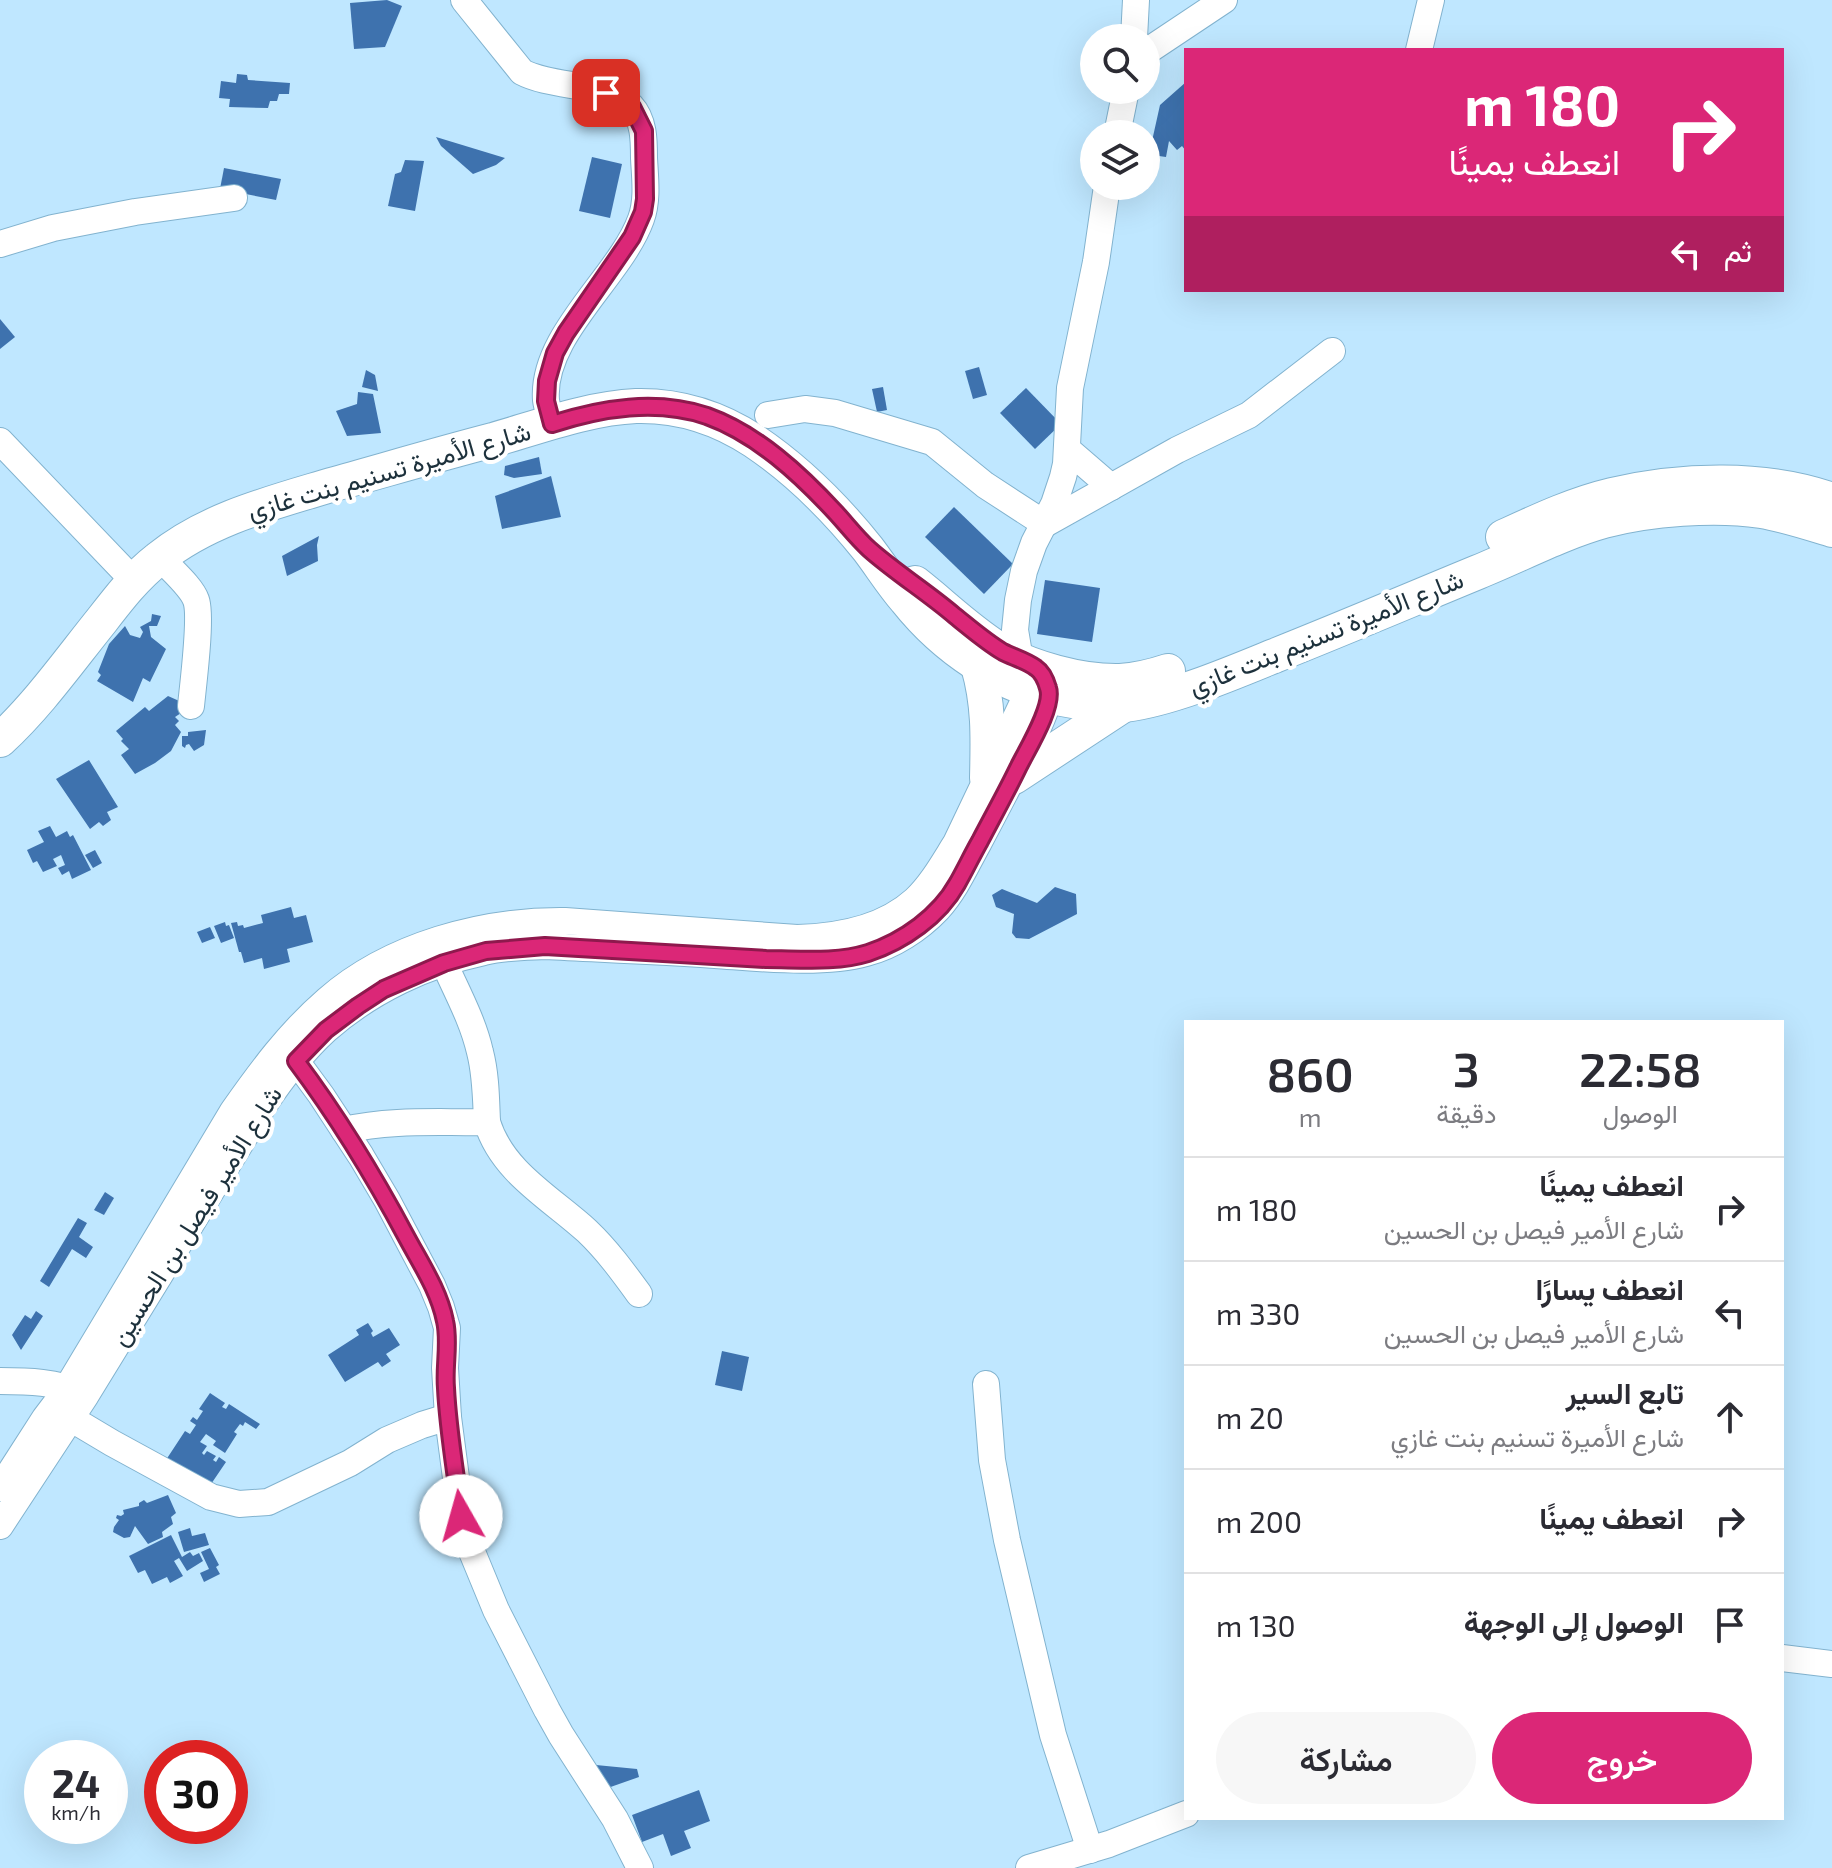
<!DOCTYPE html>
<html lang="ar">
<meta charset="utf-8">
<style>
:root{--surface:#fff;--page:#f7f7f7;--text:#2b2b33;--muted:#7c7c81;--line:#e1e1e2;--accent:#db2777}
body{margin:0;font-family:"Exo 2",Vazirmatn,sans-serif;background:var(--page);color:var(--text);direction:rtl;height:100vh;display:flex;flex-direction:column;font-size:30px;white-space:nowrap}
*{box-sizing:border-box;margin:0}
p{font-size:26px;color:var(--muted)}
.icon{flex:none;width:44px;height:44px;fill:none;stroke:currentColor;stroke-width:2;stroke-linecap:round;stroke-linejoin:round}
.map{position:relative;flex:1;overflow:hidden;direction:ltr}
.drawer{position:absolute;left:1184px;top:1020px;width:600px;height:800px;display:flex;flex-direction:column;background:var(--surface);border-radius:0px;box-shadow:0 8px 32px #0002;direction:rtl}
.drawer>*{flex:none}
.banner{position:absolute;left:1184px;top:48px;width:600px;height:244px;border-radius:0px;box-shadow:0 8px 32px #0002;direction:rtl;background:#db2777;color:#fff;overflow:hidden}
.buttons{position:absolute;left:1080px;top:24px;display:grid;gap:16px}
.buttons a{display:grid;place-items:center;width:80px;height:80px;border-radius:50%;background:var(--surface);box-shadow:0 8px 32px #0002;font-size:40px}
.speed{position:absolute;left:24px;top:1740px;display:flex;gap:16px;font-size:40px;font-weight:700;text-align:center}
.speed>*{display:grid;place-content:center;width:104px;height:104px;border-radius:50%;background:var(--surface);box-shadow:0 8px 32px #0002;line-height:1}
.speed small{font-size:20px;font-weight:400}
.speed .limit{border:12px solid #d22;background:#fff;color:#111}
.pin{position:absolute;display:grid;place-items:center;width:68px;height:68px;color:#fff;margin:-34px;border-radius:16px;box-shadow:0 4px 12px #0006}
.me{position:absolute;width:88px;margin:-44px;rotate:353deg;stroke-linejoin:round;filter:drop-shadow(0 0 6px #0008)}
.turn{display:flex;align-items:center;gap:28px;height:168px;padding:0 32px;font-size:36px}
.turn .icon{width:104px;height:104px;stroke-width:2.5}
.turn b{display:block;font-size:56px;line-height:68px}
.then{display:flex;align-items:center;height:76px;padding:0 32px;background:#0003;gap:16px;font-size:30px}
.eta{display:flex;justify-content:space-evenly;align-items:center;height:136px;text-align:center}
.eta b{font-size:48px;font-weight:600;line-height:56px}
.cta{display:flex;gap:16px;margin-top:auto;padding:16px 32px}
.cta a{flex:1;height:92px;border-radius:48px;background:var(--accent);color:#fff;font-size:32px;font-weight:600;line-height:92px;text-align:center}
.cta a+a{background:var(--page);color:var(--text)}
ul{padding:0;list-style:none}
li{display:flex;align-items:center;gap:24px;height:104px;padding:0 32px;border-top:2px solid var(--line)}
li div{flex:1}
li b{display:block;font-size:30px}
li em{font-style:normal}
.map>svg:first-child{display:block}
</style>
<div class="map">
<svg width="1832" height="1868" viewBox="0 0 1832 1868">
<rect width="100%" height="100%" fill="#bfe7ff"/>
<g fill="#3e72ae">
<polygon points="387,0 402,6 385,47 354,49 350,3"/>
<polygon points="237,74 247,75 248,80 290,83 289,94 279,94 277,101 270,101 268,108 229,107 230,99 219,98 221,81 236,83"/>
<polygon points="1186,82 1186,151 1182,146 1177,150 1169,141 1166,157 1159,156 1158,161 1148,159 1160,105"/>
<polygon points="436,137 505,158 496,165 473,174 441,146"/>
<polygon points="592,157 622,164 610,218 579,211"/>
<polygon points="405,160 424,161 415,211 388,206 395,174 401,172"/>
<polygon points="224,168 281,179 276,200 220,189"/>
<polygon points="0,319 15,337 0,349"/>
<polygon points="979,367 987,395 973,399 965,371"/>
<polygon points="366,370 375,375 378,391 362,387"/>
<polygon points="883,387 887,410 877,412 872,389"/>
<polygon points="1026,388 1061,424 1035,449 1000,413"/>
<polygon points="358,392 373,394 381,433 347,436 336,411 357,404"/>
<polygon points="539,457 542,474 514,478 504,475 505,466"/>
<polygon points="551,476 561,517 502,529 495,496"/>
<polygon points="954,507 1013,564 984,594 925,537"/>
<polygon points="319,536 317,545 318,561 287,576 282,556"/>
<polygon points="1045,580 1100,588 1092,642 1037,634"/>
<polygon points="152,614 161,616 157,626 149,626 151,637 166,649 150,682 143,678 133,702 97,681 101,675 98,672 109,644 125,626 130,635 140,638 143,632 140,627 151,621"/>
<polygon points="168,696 186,704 184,711 175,717 179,721 175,725 181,732 171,751 155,763 135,774 121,755 129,749 121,741 123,739 116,731 145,707 149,711"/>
<polygon points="206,730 204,745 194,751 189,744 186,745 185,748 182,746 182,736 188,736 188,732"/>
<polygon points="89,760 118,807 107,812 111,820 103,826 99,822 90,829 56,779"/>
<polygon points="50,826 56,837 67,831 70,837 73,835 91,870 72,879 69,871 62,875 58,868 65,865 61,855 53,859 57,866 43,872 37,861 33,863 27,850 44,842 38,831"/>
<polygon points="95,850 102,863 93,868 85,855"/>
<polygon points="1055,887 1076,894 1077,914 1029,939 1016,938 1012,933 1014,914 996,907 992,895 1002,889 1037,903"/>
<polygon points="291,907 294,918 306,915 313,942 287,949 290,962 264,969 262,958 244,963 241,952 239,952 231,923 237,922 238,926 243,925 244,928 263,923 261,915"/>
<polygon points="225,922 226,926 229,925 234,938 221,943 214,926"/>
<polygon points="210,927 215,938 202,943 197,932"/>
<polygon points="105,1192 114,1198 104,1215 94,1210"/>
<polygon points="78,1218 87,1223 79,1237 93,1247 86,1258 72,1249 49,1287 40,1281"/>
<polygon points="36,1311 43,1316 21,1350 12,1335 25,1315 31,1319"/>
<polygon points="368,1323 373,1331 371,1333 373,1337 389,1328 400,1345 386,1354 391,1361 382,1367 378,1362 345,1382 328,1355 359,1335 356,1330"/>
<polygon points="722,1351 749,1357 742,1391 715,1385"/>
<polygon points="210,1393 225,1403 222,1407 226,1409 229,1404 260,1424 256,1429 245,1422 243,1426 240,1424 234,1432 237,1434 225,1453 213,1445 216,1441 206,1434 200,1442 207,1446 202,1453 204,1455 207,1451 216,1456 213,1460 216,1462 219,1457 226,1462 207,1490 162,1466 185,1431 190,1434 196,1425 190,1421 193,1417 197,1420 203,1411 199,1409"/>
<polygon points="168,1495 176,1513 171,1517 173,1524 162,1532 163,1537 148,1544 135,1526 130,1537 124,1538 113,1532 114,1527 119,1520 116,1518 117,1515 121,1516 124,1514 123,1510 139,1506 139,1503 144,1500 147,1503"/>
<polygon points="190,1528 192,1536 205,1533 209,1545 184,1552 178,1532"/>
<polygon points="171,1535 182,1557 190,1552 193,1556 199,1553 203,1561 187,1571 179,1558 174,1561 183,1576 170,1583 167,1577 152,1584 145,1570 138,1573 129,1556"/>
<polygon points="210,1548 219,1565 216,1567 220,1574 204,1582 200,1573 209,1569 201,1552"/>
<polygon points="596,1765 637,1769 639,1777 602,1790"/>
<polygon points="699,1790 710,1821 684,1831 691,1848 671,1856 663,1834 642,1842 632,1815"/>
</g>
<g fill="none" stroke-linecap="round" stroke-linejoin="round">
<defs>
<g id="minor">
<path d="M464,0L522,72C552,88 609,83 631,106C644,120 644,140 644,158C645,178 648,200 641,219C620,277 541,335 546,400C547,408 550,416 552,424"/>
<polyline points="1134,38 1136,0"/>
<polyline points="1419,50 1431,0"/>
<polyline points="1146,52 1224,0"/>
<polyline points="1117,134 1126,90"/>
<polyline points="0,244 53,228 135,212 234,198"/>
<polyline points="768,415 805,409 835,413 932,442 985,485 1045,524 1177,450 1249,415 1332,351"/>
<polyline points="0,441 134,581"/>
<polyline points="1067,449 1111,487"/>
<path d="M160,557C170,569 191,586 196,600C202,616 193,685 191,706"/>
<polyline points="296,1061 321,1095 361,1156 387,1200 432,1285 441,1307 447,1328 445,1368 448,1417 461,1516 470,1547 496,1610 547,1710 561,1735 615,1819 640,1868"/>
<path d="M487,1122C502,1172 551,1198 587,1231C607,1250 623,1272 639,1294"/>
<path d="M344,1130C392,1119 439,1123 487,1122C486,1099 486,1075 480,1052C473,1021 457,992 444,963"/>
<path d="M0,1381C29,1381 56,1382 82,1393"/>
<polyline points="986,1384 992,1460 1007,1540 1053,1735 1090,1850"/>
<polyline points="55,1409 112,1443 211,1497 239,1504 268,1502 350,1463 387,1440 422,1425 448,1417"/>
<path d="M0,1488L45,1418L64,1393L233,1111C261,1071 290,1032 327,1000C390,945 483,920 565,921L797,938C838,937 883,929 915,900C932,884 944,862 956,843L1029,690L1043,679"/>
<path d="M0,1526L86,1395L264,1105C282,1078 302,1052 326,1030C370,991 427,964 484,952C504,947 525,947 545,946C602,949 658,951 715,955C760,958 823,965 866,953C893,946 919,929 938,909C956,889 966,865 979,842C998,806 1017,770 1035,734C1050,702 1061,676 1020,660L1015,630L1018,600L1024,571L1034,543L1054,504L1063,477L1066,464L1070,388L1096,262L1107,186"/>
<polyline points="1782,1658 1832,1664"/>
<polyline points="1029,1868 1109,1844 1186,1814"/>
</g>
<g id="major">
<path d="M1503,537C1538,521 1574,504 1612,495C1681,479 1765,476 1832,500"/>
<path d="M915,583C942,604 967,629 997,648C1029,668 1082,682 1120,681C1137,680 1153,676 1168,671"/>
<path d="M978,666C989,704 988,738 987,778"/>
<path d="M0,740C38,705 69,661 102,620C119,598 136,576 158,559C207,519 271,503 331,485C385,470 439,454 493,440C538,427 589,408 636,406C678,405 719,418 754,441C797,470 836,509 868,549C881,566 892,584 906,600C945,649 1000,686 1062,699C1082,703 1105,707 1125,705C1171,699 1230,674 1274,656C1342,629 1410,600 1478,572C1520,555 1561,533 1604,521C1649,509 1715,504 1761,511C1785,515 1809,523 1832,530"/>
<polyline points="1014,777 1122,706"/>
</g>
</defs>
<use href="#minor" stroke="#82b3cf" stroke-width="28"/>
<use href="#major" stroke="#82b3cf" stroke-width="36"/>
<use href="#minor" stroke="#fff" stroke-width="26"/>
<use href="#major" stroke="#fff" stroke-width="34"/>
</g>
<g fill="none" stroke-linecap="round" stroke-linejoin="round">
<defs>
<path id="route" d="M461,1516C456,1474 448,1431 446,1388C444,1366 450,1342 445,1321C439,1291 421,1264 407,1238C374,1176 338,1117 296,1061L326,1030L358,1006L384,989L444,963L486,951L545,946L766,959C799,959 836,963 868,953C904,941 939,916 957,884C965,870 972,855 980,841C993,816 1007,791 1019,766C1028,748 1054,706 1048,688C1046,681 1042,672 1036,668C1027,661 1013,657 1003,652C986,642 970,628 955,616C927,592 896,573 869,549C857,538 847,525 836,513C800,474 757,434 707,416C656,399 602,408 552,424L546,401L547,381L555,353L566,333L632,237L643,212L645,199L644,131L632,107L622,99L606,93"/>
</defs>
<use href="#route" stroke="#8e194d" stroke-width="20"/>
<use href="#route" stroke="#db2777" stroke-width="14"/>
</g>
<g text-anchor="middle" stroke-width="8" stroke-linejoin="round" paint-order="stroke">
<g font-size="26" fill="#1d313c" stroke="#fff">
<text transform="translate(389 471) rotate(-16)" y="9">شارع الأميرة تسنيم بنت غازي</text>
<text transform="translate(1326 633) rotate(-22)" y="9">شارع الأميرة تسنيم بنت غازي</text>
<text transform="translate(196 1216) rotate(-58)" y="9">شارع الأمير فيصل بن الحسين</text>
</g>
</g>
</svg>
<div class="buttons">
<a><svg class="icon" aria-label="search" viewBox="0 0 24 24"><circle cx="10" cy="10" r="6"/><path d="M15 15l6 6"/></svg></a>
<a><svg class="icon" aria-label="layers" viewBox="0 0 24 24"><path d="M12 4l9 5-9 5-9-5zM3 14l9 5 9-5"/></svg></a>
</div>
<div class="speed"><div>24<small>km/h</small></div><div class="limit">30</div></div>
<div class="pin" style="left:606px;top:93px;background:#d93025"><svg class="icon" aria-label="arrive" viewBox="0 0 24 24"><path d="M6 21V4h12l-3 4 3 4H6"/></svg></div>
<svg class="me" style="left:461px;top:1516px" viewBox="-20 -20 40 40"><circle r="19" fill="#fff"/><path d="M0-13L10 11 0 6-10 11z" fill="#db2777"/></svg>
<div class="banner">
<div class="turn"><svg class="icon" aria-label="right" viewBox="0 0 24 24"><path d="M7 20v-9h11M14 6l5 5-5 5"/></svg><div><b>180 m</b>انعطف يمينًا</div></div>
<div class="then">ثم<svg class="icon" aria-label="left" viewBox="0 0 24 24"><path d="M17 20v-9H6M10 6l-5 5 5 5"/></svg></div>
</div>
<section class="drawer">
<div class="eta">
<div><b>22:58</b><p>الوصول</p></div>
<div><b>3</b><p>دقيقة</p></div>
<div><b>860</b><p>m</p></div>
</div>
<ul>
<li><svg class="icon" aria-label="right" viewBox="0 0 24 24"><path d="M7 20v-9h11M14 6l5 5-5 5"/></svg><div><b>انعطف يمينًا</b><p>شارع الأمير فيصل بن الحسين</p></div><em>180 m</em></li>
<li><svg class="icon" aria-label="left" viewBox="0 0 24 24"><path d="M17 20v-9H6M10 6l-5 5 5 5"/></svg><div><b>انعطف يسارًا</b><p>شارع الأمير فيصل بن الحسين</p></div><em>330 m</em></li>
<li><svg class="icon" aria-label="ahead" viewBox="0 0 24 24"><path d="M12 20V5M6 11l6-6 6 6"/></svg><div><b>تابع السير</b><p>شارع الأميرة تسنيم بنت غازي</p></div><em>20 m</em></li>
<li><svg class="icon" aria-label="right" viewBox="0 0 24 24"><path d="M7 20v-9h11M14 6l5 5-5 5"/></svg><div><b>انعطف يمينًا</b></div><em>200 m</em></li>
<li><svg class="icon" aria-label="arrive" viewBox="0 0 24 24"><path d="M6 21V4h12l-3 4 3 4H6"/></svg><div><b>الوصول إلى الوجهة</b></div><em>130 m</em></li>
</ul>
<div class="cta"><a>خروج</a><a>مشاركة</a></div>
</section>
</div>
